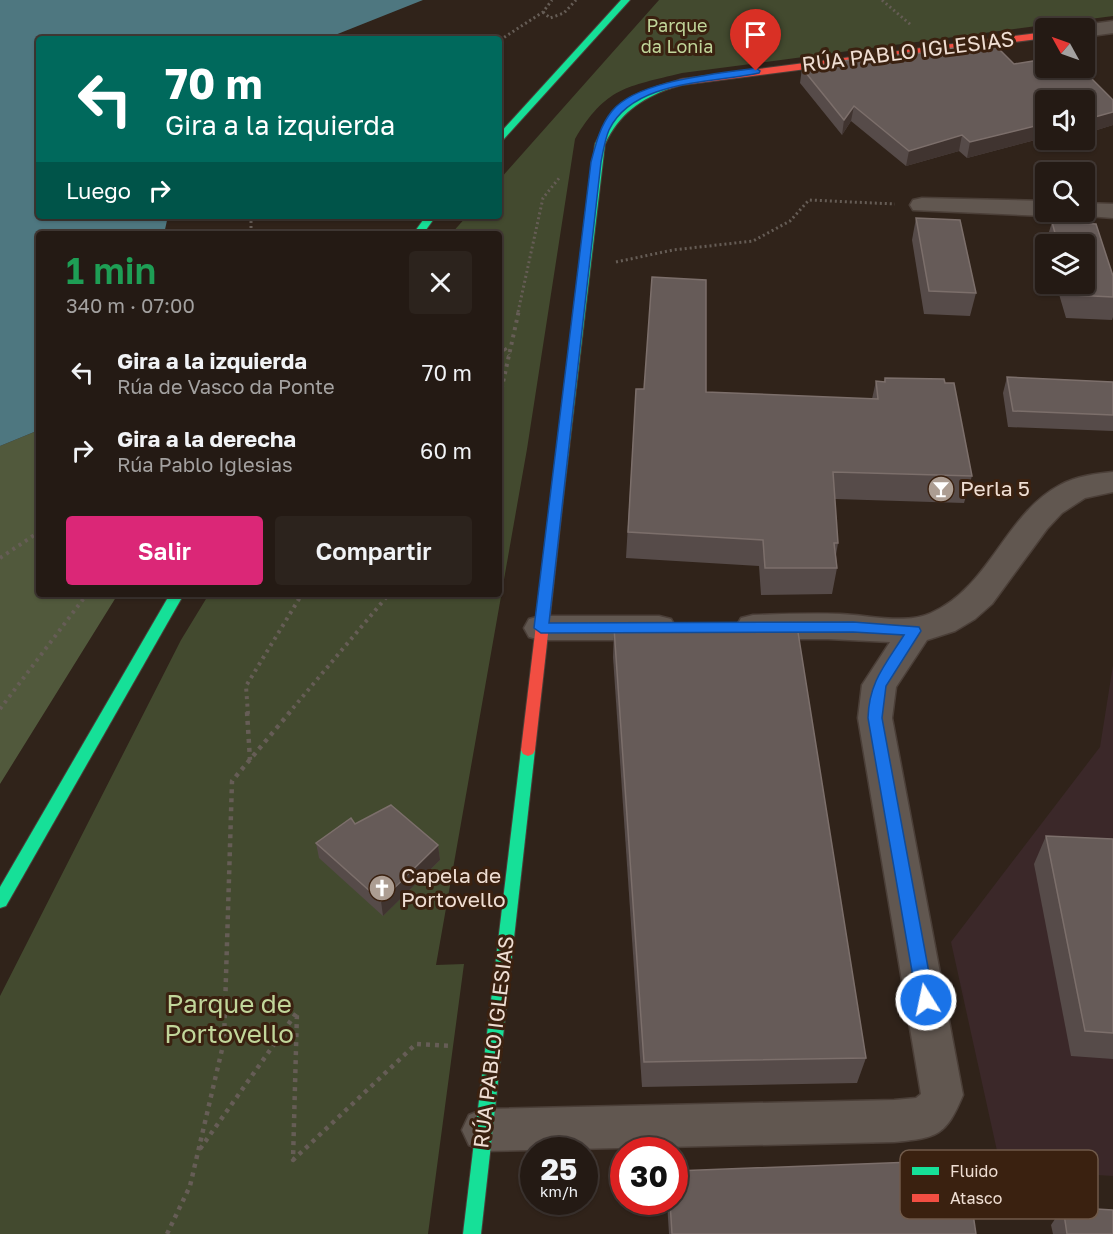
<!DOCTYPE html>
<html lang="es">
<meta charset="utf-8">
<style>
:root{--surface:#241a14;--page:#2c231d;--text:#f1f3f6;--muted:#a3a1a0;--line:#413834;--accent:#db2777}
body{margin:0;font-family:"Golos Text",sans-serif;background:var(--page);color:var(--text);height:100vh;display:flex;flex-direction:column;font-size:22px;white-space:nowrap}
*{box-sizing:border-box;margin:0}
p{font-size:20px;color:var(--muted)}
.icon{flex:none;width:33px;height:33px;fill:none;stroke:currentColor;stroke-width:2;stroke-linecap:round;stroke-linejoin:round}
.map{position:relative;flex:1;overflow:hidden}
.drawer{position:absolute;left:36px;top:231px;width:466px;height:366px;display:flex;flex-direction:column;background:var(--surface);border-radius:6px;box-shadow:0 2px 4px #0004,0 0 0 2px var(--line)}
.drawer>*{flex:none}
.banner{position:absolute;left:36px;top:36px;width:466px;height:183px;border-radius:6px;box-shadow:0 2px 4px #0004,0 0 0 2px var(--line);background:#00695c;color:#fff;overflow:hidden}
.needle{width:39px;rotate:310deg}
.tools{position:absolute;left:1035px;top:18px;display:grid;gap:12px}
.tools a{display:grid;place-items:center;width:60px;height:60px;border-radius:6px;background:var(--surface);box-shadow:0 2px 4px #0004,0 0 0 2px var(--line);font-size:30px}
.speed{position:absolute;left:520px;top:1137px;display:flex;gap:12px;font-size:30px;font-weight:700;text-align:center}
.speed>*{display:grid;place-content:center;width:78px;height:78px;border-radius:50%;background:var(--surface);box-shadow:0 2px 4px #0004,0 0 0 2px var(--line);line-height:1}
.speed small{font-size:15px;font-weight:400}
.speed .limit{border:9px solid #d22;background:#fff;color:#111}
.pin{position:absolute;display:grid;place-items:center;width:51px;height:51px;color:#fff;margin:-62px -26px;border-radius:50% 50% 50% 0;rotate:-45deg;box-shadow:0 0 6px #0007}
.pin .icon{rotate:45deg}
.me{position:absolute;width:66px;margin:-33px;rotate:350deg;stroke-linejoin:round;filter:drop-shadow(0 0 4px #0008)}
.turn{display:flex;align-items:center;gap:21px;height:126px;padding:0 30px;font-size:27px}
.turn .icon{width:78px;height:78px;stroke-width:2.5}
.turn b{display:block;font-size:42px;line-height:51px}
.then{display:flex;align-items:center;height:57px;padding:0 30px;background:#0003;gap:12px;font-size:22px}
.round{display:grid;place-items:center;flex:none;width:63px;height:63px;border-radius:6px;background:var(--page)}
.overview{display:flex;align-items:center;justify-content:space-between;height:102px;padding:0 30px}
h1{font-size:36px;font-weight:600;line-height:45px;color:#1e9e55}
.primary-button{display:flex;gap:12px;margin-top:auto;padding:12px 30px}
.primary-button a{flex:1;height:69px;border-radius:6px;background:var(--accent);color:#fff;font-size:24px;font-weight:600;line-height:69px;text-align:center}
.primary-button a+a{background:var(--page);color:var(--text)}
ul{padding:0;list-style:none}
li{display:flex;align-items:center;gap:18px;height:78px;padding:0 30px}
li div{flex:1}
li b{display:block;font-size:22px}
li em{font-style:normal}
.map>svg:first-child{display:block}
</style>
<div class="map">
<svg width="1113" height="1234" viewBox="0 0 1113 1234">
<rect width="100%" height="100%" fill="#30231a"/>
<polygon fill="#3b2829" points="1113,665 1113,1176 1001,1169 951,942 1100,747"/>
<path fill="#434a2f" d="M659,0H1113V16L682,73C626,87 606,87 575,139L527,449L436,965L464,964L428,1234H0V996L181,640L209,594H500V234H451L467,216H500V179Z"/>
<polygon fill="#51593c" points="39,430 39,594 118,594 0,784 0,446"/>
<polygon fill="#4e7780" points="0,0 423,0 325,39 39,39 39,216 168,216 164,234 39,234 39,430 0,446"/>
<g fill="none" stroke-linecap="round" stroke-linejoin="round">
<defs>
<g id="street">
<polygon points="1113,21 1113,33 1084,37 1084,28 1075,28 1084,25"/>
<polygon points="922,198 1046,201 1046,212 1057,212 1046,216 913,210 910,205 913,200"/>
<polygon points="1084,203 1113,204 1113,218 1075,215 1073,212 1084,212"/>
<path d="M1113,472V492L1085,498L1062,513L1047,529L992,604L975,619L955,631L927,640L896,687L892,718L963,1095C946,1136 937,1138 894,1142L484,1151L469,1145L462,1130L469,1115L484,1109L894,1100L916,1098L921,1094L858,718L862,685L890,642L828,639H753L741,636L736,627L741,618L753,615C782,614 811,613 840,614C868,615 905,625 931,613C990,587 1005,514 1060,485C1076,476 1095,474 1113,472Z"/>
<polygon points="541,616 659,616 671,619 676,628 671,637 659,640 541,640 529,637 524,628 529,619"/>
</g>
<g id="fast">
<polygon points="621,0 630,0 503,140 500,141 500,133"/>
<path d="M668,83L673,86L671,88C640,99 619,114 605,144L563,500L557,504L551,500L595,144C610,111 633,93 668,83Z"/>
<polygon points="426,216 436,216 423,234 413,234"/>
<polygon points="170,594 184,594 6,906 0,908 0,887"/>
<polygon points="528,744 533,746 535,750 481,1234 463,1234 521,750 523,746"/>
</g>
<g id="jam">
<polygon points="1046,32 1046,38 682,85 668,89 663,86 681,79"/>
<polygon points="557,496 563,500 535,750 533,754 528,756 523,754 521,750 551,500"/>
</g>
</defs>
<use href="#street" stroke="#4b3f38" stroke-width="3"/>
<use href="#fast" stroke="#4b3f38" stroke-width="2"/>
<use href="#jam" stroke="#4b3f38" stroke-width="2"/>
<g stroke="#665d56" stroke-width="3" stroke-dasharray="2 3" stroke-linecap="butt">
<polyline points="882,0 911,25"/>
<polyline points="543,12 550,18 564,13 576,0"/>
<polyline points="500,40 543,12 552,0"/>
<polyline points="251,216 251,234"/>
<polyline points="616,262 673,250 753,241 790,221 809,200 895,204"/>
<polyline points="518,312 543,198 560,177"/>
</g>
<g stroke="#665d56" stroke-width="4" stroke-dasharray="3 4.5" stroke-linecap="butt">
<polyline points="500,342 509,355"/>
<polyline points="500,396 519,310"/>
<polyline points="0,558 39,532"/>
<polyline points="0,709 87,594"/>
<polyline points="248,714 246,686 302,594"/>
<polyline points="288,714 389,594"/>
</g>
<g stroke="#665d56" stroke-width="4.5" stroke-dasharray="4 5" stroke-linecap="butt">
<polyline points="247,712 250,760"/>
<polyline points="200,1149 297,1012 293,1160 416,1044 451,1046"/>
<polyline points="167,1234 190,1186 224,1041 232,781 290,712"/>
</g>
<use href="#street" fill="#615750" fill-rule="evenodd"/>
<use href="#fast" fill="#16e098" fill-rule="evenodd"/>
<use href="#jam" fill="#f24e42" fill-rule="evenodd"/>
</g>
<g fill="#564b49">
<polygon points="915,54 1014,64 1073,71 1113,100 1113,125 1084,134 1046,100 1046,140 1064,140 1046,145 1039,139 967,158 959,151 906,166 851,121 842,135 800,83 802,68"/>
<polygon points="916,218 976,293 970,316 924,314 912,240"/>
<polygon points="1052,222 1096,224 1113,276 1113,317 1112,320 1066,318 1056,284 1084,284 1084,244 1046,244 1046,246 1045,245"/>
<polygon points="1007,377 1113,382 1113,431 1008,427 1003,393"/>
<polygon points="885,378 972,476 964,503 835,499 838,543 836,555 837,568 832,594 761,595 759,566 626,558 636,389 872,399 876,381 884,382"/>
<polygon points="614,628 866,1058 857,1083 642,1087 613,657"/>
<polygon points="355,824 438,845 440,860 383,916 319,858 316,843"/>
<polygon points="1046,836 1113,839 1113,1059 1071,1056 1034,864"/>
<polygon points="667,1202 675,1202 976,1234 669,1234"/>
<polygon points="1063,1207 1113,1234 1053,1234 1051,1225"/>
</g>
<g fill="#403430">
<polygon points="854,106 851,121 842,135 844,120"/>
<polygon points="1113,112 1113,125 1084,134 1084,120"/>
<polygon points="1043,124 1039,139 967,158 970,142"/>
<polygon points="962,135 959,151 906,166 909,151"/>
<polygon points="1048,140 1064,140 1046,145"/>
<polygon points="438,845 440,860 383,916 381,901"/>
</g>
<g fill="#665b58" stroke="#7c6f6b" stroke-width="1.5">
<polygon points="992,42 1014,64 1046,59 1046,68 1070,68 1073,71 1082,69 1113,100 1113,112 1084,120 1084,100 1046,100 1046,126 1043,124 970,142 962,135 909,151 854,106 844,120 802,68 861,58 863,61 913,52 915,54"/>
<polygon points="916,218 960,220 976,293 929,291"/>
<polygon points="1052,222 1096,224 1113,276 1113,297 1073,295 1069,284 1084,284 1084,244 1058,244"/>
<polygon points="652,277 706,280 706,392 878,399 876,381 885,382 885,378 944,379 945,383 954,383 972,476 833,472 838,543 834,543 837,568 765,568 763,540 628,532 636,389 644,389"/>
<polygon points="1007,377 1113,382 1113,415 1013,411"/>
<polygon points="797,626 866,1058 644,1062 614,628"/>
<polygon points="391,805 438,845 381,901 316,843 351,818 355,824"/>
<polygon points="1046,836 1113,839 1113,1033 1085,1031"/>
<polygon points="965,1160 976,1234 672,1234 670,1202 675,1202 675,1171"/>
<polygon points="1063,1207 1113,1210 1113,1234 1067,1234"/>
</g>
<path fill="#1a73e8" stroke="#114b97" stroke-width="1.5" d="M756,68L760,71L759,73C712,83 633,80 609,130C605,139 603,152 601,162L549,623L853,622L919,627L921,631L919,634L886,686L882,718L934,1000L931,1006L926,1008L920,1006L917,1000L868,718C869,682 885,665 904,635L853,632L541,633L534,628L591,162C596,143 600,126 612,111C637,80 718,74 756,68Z"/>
<defs>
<symbol id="bar-disc" viewBox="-11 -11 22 22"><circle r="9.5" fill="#ac9d92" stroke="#3a2110"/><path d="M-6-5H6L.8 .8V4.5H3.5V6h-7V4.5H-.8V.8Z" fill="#fff"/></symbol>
<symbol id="church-disc" viewBox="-11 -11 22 22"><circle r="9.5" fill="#ac9d92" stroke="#3a2110"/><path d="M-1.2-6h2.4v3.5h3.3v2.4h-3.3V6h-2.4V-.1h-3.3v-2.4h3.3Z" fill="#fff"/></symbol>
</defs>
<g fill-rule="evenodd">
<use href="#bar-disc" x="926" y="474" width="30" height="30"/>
<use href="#church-disc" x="367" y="873" width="30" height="30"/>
</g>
<g text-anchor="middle" stroke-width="6" stroke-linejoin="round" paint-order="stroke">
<g font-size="18" fill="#c1d69a" stroke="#3a2110">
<text x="677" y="32">Parque<tspan x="677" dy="21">da Lonia</tspan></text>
</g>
<g font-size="21" fill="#efded3" stroke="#3a2110">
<text transform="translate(908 52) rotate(-7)" y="7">RÚA PABLO IGLESIAS</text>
<text transform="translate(494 1042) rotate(-83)" y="7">RÚA PABLO IGLESIAS</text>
</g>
<g font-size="21" fill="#efded3" stroke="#3a2110" text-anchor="start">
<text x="960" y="496">Perla 5</text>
<text x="401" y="883">Capela de<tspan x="401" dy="24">Portovello</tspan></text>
</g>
<g font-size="26" fill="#c1d69a" stroke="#3a2110">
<text x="229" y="1013">Parque de<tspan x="229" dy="30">Portovello</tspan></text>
</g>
</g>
<rect x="900" y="1150" width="198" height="69" rx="9" fill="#3a2110" stroke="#705a4a" stroke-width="1.5"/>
<rect x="912" y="1167" width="27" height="8" fill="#16e098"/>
<rect x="912" y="1194" width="27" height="8" fill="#f24e42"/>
<g font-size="16" fill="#efded3">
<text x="950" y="1177">Fluido</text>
<text x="950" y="1204">Atasco</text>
</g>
</svg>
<div class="tools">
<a><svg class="needle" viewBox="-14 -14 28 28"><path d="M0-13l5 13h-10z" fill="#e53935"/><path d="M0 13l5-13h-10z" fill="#a3a1a0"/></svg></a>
<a><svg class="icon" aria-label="sound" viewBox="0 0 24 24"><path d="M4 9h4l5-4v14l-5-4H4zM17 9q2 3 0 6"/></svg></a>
<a><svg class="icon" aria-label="search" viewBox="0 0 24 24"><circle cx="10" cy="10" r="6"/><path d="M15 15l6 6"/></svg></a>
<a><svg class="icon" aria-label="layers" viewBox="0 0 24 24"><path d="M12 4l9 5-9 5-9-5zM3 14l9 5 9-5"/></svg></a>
</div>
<div class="speed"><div>25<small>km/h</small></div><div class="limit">30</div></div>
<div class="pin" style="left:756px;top:71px;background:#d93025"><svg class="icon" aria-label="arrive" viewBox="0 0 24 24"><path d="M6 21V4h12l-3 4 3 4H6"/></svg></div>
<svg class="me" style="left:926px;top:1000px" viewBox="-20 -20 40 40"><circle r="17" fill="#1a73e8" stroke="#fff" stroke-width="3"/><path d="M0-11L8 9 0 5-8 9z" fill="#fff"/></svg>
<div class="banner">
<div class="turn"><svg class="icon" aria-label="left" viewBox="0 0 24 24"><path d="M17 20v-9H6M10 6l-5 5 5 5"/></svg><div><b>70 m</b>Gira a la izquierda</div></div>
<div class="then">Luego<svg class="icon" aria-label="right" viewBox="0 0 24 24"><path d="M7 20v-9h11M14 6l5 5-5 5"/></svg></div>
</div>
<section class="drawer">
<div class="overview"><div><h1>1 min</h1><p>340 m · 07:00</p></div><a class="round"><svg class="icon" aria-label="close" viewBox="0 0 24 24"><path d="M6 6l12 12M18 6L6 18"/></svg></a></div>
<ul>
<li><svg class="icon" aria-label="left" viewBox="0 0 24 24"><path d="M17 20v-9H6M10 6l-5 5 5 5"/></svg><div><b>Gira a la izquierda</b><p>Rúa de Vasco da Ponte</p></div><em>70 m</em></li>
<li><svg class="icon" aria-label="right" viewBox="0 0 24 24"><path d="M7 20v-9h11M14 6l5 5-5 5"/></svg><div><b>Gira a la derecha</b><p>Rúa Pablo Iglesias</p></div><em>60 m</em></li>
</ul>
<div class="primary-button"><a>Salir</a><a>Compartir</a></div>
</section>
</div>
